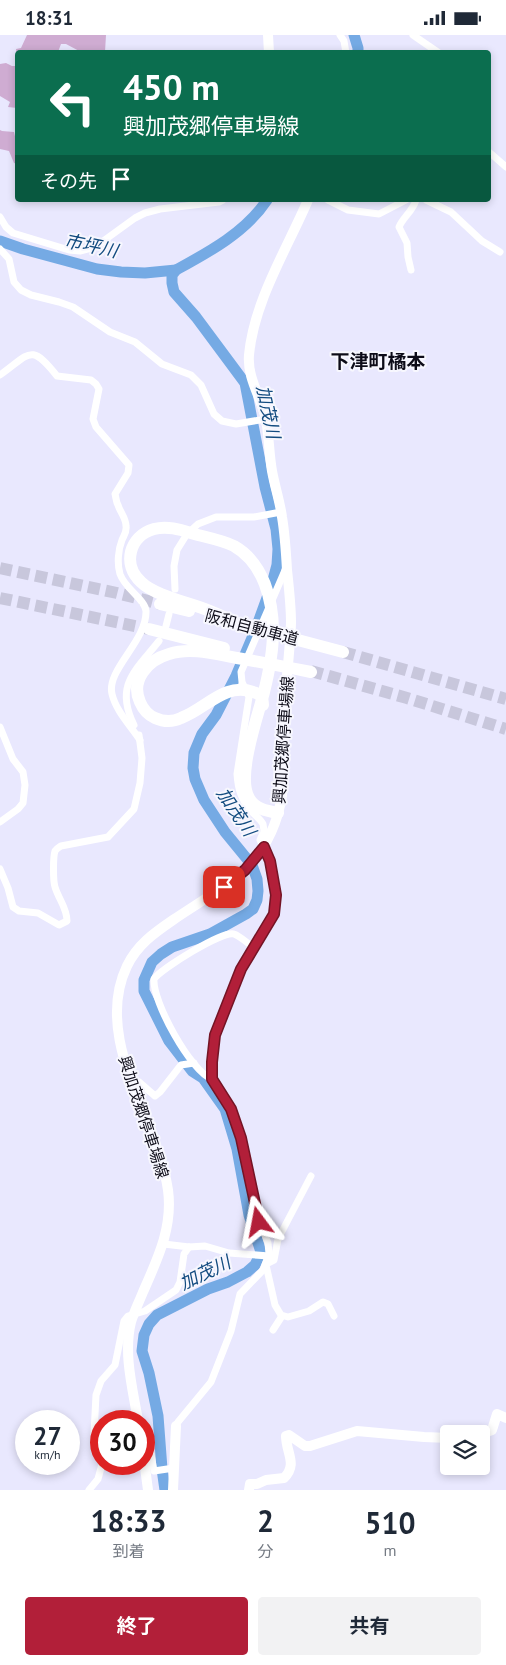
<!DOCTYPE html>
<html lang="ja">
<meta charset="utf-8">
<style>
:root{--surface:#fff;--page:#f2f2f3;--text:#1f2937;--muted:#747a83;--accent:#b21f39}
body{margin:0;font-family:"PT Sans","Noto Sans JP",sans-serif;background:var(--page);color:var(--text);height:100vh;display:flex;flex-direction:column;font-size:19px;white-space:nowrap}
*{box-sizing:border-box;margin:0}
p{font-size:16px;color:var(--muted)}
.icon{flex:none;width:28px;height:28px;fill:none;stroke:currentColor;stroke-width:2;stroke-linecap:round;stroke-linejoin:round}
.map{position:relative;height:1455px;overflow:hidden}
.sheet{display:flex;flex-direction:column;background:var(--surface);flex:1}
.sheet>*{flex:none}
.hud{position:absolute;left:15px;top:15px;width:476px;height:152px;border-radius:5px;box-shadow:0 2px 8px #0003;background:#0b6e4f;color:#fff;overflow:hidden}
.buttons{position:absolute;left:440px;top:1390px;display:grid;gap:10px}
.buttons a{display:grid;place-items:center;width:50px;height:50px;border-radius:5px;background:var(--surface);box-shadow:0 2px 8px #0003;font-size:25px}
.speed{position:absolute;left:15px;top:1375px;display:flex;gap:10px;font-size:25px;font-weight:700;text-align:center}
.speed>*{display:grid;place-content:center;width:65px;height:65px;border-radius:50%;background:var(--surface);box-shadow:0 2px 8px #0003;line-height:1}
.speed small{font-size:12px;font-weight:400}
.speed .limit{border:8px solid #d22;background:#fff;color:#111}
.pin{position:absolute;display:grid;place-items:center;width:42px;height:42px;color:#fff;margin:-21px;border-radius:10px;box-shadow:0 2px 8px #0006}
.me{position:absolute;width:55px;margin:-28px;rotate:347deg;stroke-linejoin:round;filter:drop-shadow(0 0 4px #0008)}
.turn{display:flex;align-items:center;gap:18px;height:105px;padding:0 25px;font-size:22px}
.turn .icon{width:65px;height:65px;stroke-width:2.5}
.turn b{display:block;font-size:35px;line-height:42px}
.then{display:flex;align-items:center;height:48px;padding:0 25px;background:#0003;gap:10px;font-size:19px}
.eta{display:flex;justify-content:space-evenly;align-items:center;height:85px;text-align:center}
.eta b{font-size:30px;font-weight:700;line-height:35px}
.button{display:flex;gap:10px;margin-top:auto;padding:10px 25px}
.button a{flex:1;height:58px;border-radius:5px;background:var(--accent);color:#fff;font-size:20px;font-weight:700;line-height:58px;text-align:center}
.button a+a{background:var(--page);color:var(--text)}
.status{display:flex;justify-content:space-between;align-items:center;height:35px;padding:0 25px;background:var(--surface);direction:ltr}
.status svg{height:14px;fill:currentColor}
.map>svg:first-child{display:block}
</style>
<div class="status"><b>18:31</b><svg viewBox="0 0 49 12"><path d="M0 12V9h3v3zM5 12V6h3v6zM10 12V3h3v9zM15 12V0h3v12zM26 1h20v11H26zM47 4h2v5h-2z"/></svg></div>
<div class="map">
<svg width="506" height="1455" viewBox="0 0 506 1455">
<rect width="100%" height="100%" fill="#e9e8fe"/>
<g fill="#cfacd2">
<polygon points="27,0 106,0 105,17 81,17 66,9 61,9 58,17 18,18 17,23 16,14 21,13"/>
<polygon points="6,28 12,31 17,31 17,73 8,72 10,67 0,61 0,29"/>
<polygon points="0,95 2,96 14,97 17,110 17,129 14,128 9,116 0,114"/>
</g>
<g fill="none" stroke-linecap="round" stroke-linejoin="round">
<g stroke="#75aae4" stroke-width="11">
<polyline points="354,0 358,13 358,18"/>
<polyline points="0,206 23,214 97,234 121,237 145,238 176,235"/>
<path d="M165,1455L162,1434L158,1381L149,1338L142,1316L144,1300L149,1289L157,1280L208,1254L228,1247L247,1237L255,1230L261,1217L249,1180L237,1114L225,1074L203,1043L192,1036L169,1006L144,956V945L152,927L161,919L172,912L210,899L246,879L253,874L257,865L258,856L257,844L252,830L225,797L204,765L195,744L193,733L194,718L202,699L216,680L236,641L255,596L272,549L277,530L278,514L276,494L265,452L245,348L196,282L174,257L172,248V240L176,235C209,217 246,197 267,165"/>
</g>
<g stroke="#c8c7dc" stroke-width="12" stroke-dasharray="12 6" stroke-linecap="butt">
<polyline points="0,533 117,558 160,569"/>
<polyline points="0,563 149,594"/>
<polyline points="343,617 506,664"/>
<polyline points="311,636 407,663 506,694"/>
</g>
<g stroke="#fff" stroke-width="7">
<polyline points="340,0 344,6 346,18"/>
<polyline points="413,0 439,18"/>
<polyline points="489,117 506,132"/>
<polyline points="328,165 348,175 379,179 406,165"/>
<polyline points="426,165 451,177 482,206 500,217"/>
<polyline points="0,182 6,192 13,198 69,215 80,216 95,212 135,183 145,178 160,174 219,167 223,165"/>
<polyline points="0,214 9,224 14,247 21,255 31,260 59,267 73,272 110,297 135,307 162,329 191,340 201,350 214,379 222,386 236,389 266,384"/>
<path d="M411,235L408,222L407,208L399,192C403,182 413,176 416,165"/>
<path d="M0,340C30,319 30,307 57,341L91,345L96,349L99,354L93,384L96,392L129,430L128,438L115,459C116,462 116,467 118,470C120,477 126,483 126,491C127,497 124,500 122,505C118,515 117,529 120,539C125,554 145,564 146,576C147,606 106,635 112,659C116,676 130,690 140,705"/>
<polyline points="175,554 174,531 177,515 187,499 198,489 216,482 254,482 281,477"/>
<polyline points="166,591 169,579"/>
<path d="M134,690C114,650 136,635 159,606"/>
<polyline points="0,692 13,724 23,737 25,750 23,768 18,774 0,787"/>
<path d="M0,834L8,853L13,872L19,876L38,878L59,890L67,886C67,873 59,865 55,852C53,846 53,822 55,816C57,813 58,813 61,811L108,802L134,774L140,748L142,723L139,700"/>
<path d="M212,1044C191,1037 152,966 154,944C161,934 223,895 234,899C240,901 247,908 253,912"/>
<polyline points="130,1045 139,1047 155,1061 160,1057 181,1030 194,1028"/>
<polyline points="164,1209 189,1212 205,1211 229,1218 269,1221"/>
<polyline points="266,1229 274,1225 278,1204 311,1141"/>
<polyline points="266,1230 275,1270 281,1280 288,1282 309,1276 323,1267 328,1269 334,1281"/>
<polyline points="273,1295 282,1281"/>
<path d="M176,1391L178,1387L211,1347L231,1296L240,1259L263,1235L269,1219L268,1208L257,1180L241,1103L231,1074L214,1048L212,1034L214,1004L241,934L272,884L275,875L276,860L270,826L260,805L264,796L263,789C260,784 256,781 252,777C241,765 238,754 237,739L249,662L242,647L241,637L286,533"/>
<polyline points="144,1414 148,1414 151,1419 154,1436 174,1433"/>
<polyline points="101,1415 95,1405 94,1399 96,1360 101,1346 115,1330 124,1286 128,1281 145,1276 176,1255 180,1247 184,1219 189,1212"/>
<polyline points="89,1455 98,1444 102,1429"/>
</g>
<g stroke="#fff" stroke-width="10">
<polyline points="268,0 269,18"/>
<path d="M138,1386C133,1355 123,1319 131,1287C134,1277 139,1267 143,1257C158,1223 173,1192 168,1155C158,1086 92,1004 127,931C137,910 154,898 173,885C226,849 271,831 282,760C286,732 283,703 284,674C286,645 290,617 291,588C291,570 289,553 287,535C286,517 285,500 282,482C280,467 275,452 272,436C269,419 269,401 266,384C261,362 247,343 249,320C254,266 287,214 308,165"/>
<polyline points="481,1399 492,1395 497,1379 506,1383"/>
<polyline points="144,1425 148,1455"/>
<polyline points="173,1455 176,1391"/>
<path d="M249,1455L250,1449H257L266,1445L284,1443C298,1429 286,1418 286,1401L289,1400L305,1411H310L357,1396L424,1402L449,1403"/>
</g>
<g stroke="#fff" stroke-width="12">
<polyline points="160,569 189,576"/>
<polyline points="230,587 343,617"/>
<path d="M238,589C229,584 220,580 210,576C191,568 155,561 141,547C122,530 129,501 154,494C169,490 184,496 198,500C210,503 224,506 234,511C264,528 273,566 273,597C273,617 269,637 264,657C258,681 236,741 249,763C255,774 267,776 278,778"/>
<polyline points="149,594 224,613"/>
<path d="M263,670C263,663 261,659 253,657C224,647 206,674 181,683C173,687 164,687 155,683C148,680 143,674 140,667C130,645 148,625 169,619C191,612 215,619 237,623C261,627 286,632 311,637"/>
</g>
</g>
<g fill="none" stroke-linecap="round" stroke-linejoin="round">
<defs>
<polyline id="route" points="224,852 245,835 264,812 270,826 276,860 274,879 241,934 215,1000 212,1027 212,1044 231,1074 241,1103 259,1187"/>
</defs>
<use href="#route" stroke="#741425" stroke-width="12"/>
<use href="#route" stroke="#b21f39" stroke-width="9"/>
</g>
<g text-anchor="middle" stroke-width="4" stroke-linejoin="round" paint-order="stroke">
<g font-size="16" fill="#0d0c18" stroke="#f7f7fe">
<text transform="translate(252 592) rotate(15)" y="6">阪和自動車道</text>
<text transform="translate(283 705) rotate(-86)" y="6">興加茂郷停車場線</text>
<text transform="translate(144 1082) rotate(72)" y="6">興加茂郷停車場線</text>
</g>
<g font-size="18" font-style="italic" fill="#134c80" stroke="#f7f7fe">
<text transform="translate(91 211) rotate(12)" y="6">市坪川</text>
<text transform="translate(268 377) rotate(78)" y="6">加茂川</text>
<text transform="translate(236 777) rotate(56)" y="6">加茂川</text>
<text transform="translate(205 1238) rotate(-26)" y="6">加茂川</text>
</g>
<g font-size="19" font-weight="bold" fill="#0d0c18" stroke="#f7f7fe">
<text x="378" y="333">下津町橘本</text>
</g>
</g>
</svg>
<div class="buttons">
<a><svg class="icon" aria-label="layers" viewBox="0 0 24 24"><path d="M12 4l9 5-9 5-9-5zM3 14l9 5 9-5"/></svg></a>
</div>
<div class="speed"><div>27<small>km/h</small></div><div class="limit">30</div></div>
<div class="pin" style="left:224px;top:852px;background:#d93025"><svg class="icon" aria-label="arrive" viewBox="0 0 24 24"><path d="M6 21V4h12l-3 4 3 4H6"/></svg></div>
<svg class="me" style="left:259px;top:1187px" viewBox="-20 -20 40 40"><path d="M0-17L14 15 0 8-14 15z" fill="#b21f39" stroke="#fff" stroke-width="4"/></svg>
<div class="hud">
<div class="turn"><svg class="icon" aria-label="left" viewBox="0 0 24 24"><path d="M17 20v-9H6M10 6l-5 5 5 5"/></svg><div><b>450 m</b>興加茂郷停車場線</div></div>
<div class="then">その先<svg class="icon" aria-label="arrive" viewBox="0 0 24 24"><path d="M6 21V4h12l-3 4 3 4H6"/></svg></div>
</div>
</div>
<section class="sheet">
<div class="eta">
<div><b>18:33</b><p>到着</p></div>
<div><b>2</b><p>分</p></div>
<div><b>510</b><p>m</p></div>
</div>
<div class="button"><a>終了</a><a>共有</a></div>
</section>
